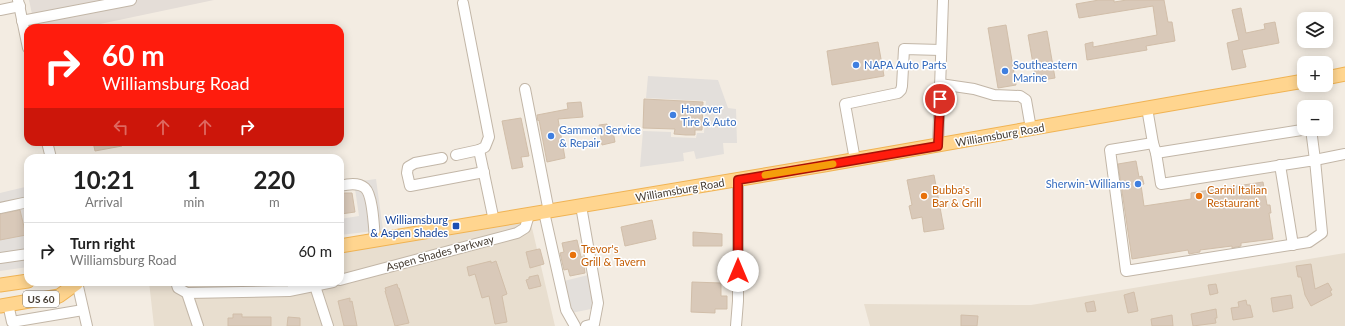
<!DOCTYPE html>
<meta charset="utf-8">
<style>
:root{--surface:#fff;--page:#f2f2f2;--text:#222;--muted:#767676;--line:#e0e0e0}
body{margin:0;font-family:Lato,sans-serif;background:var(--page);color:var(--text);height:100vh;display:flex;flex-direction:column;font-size:15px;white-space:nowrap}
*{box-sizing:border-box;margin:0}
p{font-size:13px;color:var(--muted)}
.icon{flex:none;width:22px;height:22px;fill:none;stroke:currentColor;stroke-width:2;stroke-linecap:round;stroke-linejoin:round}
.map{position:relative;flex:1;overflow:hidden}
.drawer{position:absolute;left:24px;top:154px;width:320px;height:132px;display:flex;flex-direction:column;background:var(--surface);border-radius:12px;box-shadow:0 2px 10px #0003}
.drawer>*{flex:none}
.hud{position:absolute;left:24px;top:24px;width:320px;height:122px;border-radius:12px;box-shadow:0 2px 10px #0003;background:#ff1c0d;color:#fff;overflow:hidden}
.buttons{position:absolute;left:1297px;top:12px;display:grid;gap:8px}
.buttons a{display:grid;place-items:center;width:36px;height:36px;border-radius:8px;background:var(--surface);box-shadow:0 2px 10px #0003;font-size:20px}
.pin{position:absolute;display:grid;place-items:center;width:34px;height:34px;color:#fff;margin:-17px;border:2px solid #fff;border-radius:50%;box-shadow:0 1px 4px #0007}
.me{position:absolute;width:44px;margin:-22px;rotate:0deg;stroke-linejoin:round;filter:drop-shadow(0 0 3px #0008)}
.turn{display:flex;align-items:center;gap:14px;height:84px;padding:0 12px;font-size:18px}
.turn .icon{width:52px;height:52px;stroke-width:2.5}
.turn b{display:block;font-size:28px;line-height:34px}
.lanes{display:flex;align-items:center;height:38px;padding:0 12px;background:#0003;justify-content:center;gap:20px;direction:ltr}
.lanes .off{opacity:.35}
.eta{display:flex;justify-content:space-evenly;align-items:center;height:68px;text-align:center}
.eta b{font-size:24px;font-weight:700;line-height:28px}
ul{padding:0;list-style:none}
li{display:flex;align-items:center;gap:12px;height:56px;padding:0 12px;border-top:1px solid var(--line)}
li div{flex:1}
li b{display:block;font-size:15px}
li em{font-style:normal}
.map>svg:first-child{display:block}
</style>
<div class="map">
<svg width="1345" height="326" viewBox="0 0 1345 326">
<rect width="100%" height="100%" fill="#f3ece2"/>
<g fill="#e8decf">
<polygon points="529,215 555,326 154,326 149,282 340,282 340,244"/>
<polygon points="1345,253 1345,326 870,326 864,304 1031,305"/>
</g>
<polygon fill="#e4ddd7" points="29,0 214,0 81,28 35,28"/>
<g fill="#e3dfdb">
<polygon points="648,76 718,80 728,108 736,109 737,143 723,143 724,154 696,159 694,151 683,153 684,161 640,167 643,131 671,132 671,137 696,138 697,133 704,133 706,101 646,98"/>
<polygon points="376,179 383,230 340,235 340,219 359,216 354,182"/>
<polygon points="25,187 28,197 28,267 0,271 0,240 26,234 20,210 0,214 0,193"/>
<polygon points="588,275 596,308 571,313 564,281"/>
</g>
<g fill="#d9c9b9" stroke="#d1bea9">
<polygon points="1099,0 1114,0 1114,2 1127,0 1164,0 1168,22 1172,22 1175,41 1146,46 1147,50 1087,60 1085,44 1093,42 1093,47 1157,35 1153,6 1079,18 1076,4"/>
<polygon points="1241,8 1246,33 1265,29 1264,24 1275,22 1279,43 1242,50 1246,67 1232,70 1227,43 1239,40 1232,10"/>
<polygon points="1006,25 1016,85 998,88 988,28"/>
<polygon points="1047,31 1055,78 1036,81 1028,35"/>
<polygon points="878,42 884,76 832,85 827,51"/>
<polygon points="644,99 703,102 702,130 695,130 695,135 686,135 674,134 675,129 643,128"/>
<polygon points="581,102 583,117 558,119 565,158 547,162 539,120 538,121 537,115 568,109 567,103"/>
<polygon points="521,118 529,156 521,157 523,167 512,169 502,121"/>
<polygon points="607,124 608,126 612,126 615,142 602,145 599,125"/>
<polygon points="93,142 122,142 122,146 95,151"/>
<polygon points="1136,161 1139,177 1142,176 1144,184 1141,185 1144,206 1191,199 1191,193 1263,182 1267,205 1270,205 1271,213 1269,213 1273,239 1241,243 1241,246 1232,248 1232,246 1200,250 1200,252 1189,254 1188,250 1132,259 1118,164"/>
<polygon points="934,175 944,229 924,232 922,217 912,219 909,206 912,205 907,180"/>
<polygon points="344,193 352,193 355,212 341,214 340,195"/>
<polygon points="20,210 26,235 0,240 0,214"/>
<polygon points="652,220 656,239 625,246 621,227"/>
<polygon points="693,232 722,234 722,246 693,246"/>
<polygon points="577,240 581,257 583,257 585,273 570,276 568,269 564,270 560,253 564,252 562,243"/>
<polygon points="539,249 540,249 544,264 530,268 526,252"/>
<polygon points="491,261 491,263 496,261 507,294 502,296 507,322 495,324 489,296 482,298 475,274 469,276 467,267"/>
<polygon points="1311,264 1315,289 1328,283 1332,290 1330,291 1332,295 1311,306 1305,295 1301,277 1298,277 1296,266"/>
<polygon points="538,275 541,286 529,289 526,280 529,279 529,277"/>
<polygon points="692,282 721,283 721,296 727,296 727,309 715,309 715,313 691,312"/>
<polygon points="397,284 398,288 399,288 409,323 395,326 385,291 386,291 385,288"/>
<polygon points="1216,284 1218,293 1210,295 1208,285"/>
<polygon points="1134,292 1138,311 1128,313 1124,295"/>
<polygon points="1291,295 1293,308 1273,312 1271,298"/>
<polygon points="350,298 350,302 352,301 357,326 344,326 338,301"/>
<polygon points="1246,300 1247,305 1250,305 1253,317 1233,320 1231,308 1239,307 1238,302"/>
<polygon points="1094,301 1096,311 1087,312 1085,303"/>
<polygon points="1216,309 1217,318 1215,318 1216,323 1193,326 1191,314"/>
<polygon points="233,314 242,314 242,317 271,317 271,326 228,326 228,318 233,318"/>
<polygon points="961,315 978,316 977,326 961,326"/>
<polygon points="1172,315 1173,326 1152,326 1151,319"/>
<polygon points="288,317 300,318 300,326 287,326"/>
</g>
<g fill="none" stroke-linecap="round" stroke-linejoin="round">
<defs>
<g id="minor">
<polyline points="18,0 28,48"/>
<polyline points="463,3 489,137 485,147 479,150"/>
<polyline points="0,10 20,6"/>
<polyline points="22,21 131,0"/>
<polyline points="940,84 974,89 994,95 1020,96 1026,100 1031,129"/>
<polyline points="525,89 549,212"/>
<polyline points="1147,108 1153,143 1156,153 1308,129"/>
<polyline points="1311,129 1315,160 1345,154"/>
<polyline points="47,142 51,158"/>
<polyline points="1153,143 1110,150 1126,271 1309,242 1322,233 1315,160 1161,184 1156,153"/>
<polyline points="938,146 943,0"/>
<polyline points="456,155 479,150 494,221"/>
<polyline points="442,158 415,163 408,167 407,173 410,186 484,172"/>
<polyline points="855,160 845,104 898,93 901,90 902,86 904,49 941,50"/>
<polyline points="1280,165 1293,245"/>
<path d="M340,186C348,184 358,182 365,188C373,195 374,229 375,240"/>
<polyline points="581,206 598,303 594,324 586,326"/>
<polyline points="0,208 28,202"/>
<polyline points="544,212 566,310 575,326"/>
<polyline points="0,258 28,254"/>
<polyline points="340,280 517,233 525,228 529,215"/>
<polyline points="77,282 87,326"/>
<polyline points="176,282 178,288 187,293 289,291 333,282"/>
<polyline points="315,286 328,326"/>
<polyline points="187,293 198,326"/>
<polyline points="8,304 12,322 83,310"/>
<polyline points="736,326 738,301 738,180"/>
</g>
<g id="major">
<polyline points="1326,78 1345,74"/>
<polyline points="340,246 824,165 1199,99 1304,81"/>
<polyline points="0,285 28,281"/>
<polyline points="0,306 59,296 77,283"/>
</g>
</defs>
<use href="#minor" stroke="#c2b6a7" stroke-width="12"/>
<use href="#major" stroke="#f0b353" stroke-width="15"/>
<use href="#minor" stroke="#fff" stroke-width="10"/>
<use href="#major" stroke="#ffd58f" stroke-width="13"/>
</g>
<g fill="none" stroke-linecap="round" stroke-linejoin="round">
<defs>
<polyline id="route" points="738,271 738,180 938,146 940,99"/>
</defs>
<use href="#route" stroke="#a61208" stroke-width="10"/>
<use href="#route" stroke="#ff1c0d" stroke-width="7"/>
<polyline stroke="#f59e0b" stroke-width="7" points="765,175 833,164"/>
</g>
<g fill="#3f7fe0" stroke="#fff" stroke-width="1.5">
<circle cx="856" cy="65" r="4"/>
<circle cx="1005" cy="71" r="4"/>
<circle cx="673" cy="115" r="4"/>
<circle cx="551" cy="136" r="4"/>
<circle cx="1138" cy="184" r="4"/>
</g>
<g fill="#e8710a" stroke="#fff" stroke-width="1.5">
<circle cx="924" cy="196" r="4"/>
<circle cx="1199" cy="196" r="4"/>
<circle cx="573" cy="255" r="4"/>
</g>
<rect fill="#1a4fb4" stroke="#fff" stroke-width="1.5" x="452" y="222" width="8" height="8" rx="2"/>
<g text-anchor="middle" stroke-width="3" stroke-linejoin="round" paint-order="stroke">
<rect fill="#fff" stroke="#7d7670" stroke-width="1" x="23" y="291" width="36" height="16" rx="3"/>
<g font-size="10" font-weight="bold" fill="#453c32">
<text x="41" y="303">US 60</text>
</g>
<g font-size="11" fill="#366cbe" stroke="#fff" text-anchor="start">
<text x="864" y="69">NAPA Auto Parts</text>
<text x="1013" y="69">Southeastern<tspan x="1013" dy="13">Marine</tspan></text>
<text x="681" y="113">Hanover<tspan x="681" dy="13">Tire &amp; Auto</tspan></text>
<text x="559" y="134">Gammon Service<tspan x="559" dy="13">&amp; Repair</tspan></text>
<text x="1130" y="188" text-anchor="end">Sherwin-Williams</text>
</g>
<g font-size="11" fill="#453c32" stroke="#fff">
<text transform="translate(1000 135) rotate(-10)" y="4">Williamsburg Road</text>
<text transform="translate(680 190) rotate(-10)" y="4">Williamsburg Road</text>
<text transform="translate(440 253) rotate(-15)" y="4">Aspen Shades Parkway</text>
</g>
<g font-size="11" fill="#c56008" stroke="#fff" text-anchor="start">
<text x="932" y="194">Bubba's<tspan x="932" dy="13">Bar &amp; Grill</tspan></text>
<text x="1207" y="194">Carini Italian<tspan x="1207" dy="13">Restaurant</tspan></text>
<text x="581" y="253">Trevor's<tspan x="581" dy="13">Grill &amp; Tavern</tspan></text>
</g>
<g font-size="11" fill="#164399" stroke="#fff" text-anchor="end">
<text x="448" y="224">Williamsburg<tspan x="448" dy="13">&amp; Aspen Shades</tspan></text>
</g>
</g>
</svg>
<div class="buttons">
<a><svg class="icon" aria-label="layers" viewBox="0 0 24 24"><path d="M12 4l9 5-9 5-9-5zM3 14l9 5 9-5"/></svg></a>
<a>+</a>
<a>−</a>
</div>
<div class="pin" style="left:940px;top:99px;background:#d93025"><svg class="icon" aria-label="arrive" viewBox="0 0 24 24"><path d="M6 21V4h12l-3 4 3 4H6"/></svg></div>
<svg class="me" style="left:738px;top:271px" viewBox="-20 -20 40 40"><circle r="19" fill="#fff"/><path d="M0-13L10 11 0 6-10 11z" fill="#ff1c0d"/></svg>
<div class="hud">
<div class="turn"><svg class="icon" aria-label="right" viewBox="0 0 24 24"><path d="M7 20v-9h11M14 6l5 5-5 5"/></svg><div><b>60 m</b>Williamsburg Road</div></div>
<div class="lanes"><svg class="icon off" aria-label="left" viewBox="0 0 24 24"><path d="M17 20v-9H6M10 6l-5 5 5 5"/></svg><svg class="icon off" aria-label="ahead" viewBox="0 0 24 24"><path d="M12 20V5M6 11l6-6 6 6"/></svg><svg class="icon off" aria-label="ahead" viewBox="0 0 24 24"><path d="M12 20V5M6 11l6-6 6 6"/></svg><svg class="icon" aria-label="right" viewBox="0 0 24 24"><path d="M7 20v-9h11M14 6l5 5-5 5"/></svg></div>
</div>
<section class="drawer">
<div class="eta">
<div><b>10:21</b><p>Arrival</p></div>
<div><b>1</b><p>min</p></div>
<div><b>220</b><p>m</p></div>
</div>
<ul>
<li><svg class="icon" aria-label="right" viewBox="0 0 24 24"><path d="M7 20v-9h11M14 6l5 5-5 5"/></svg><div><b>Turn right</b><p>Williamsburg Road</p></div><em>60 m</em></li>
</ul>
</section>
</div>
